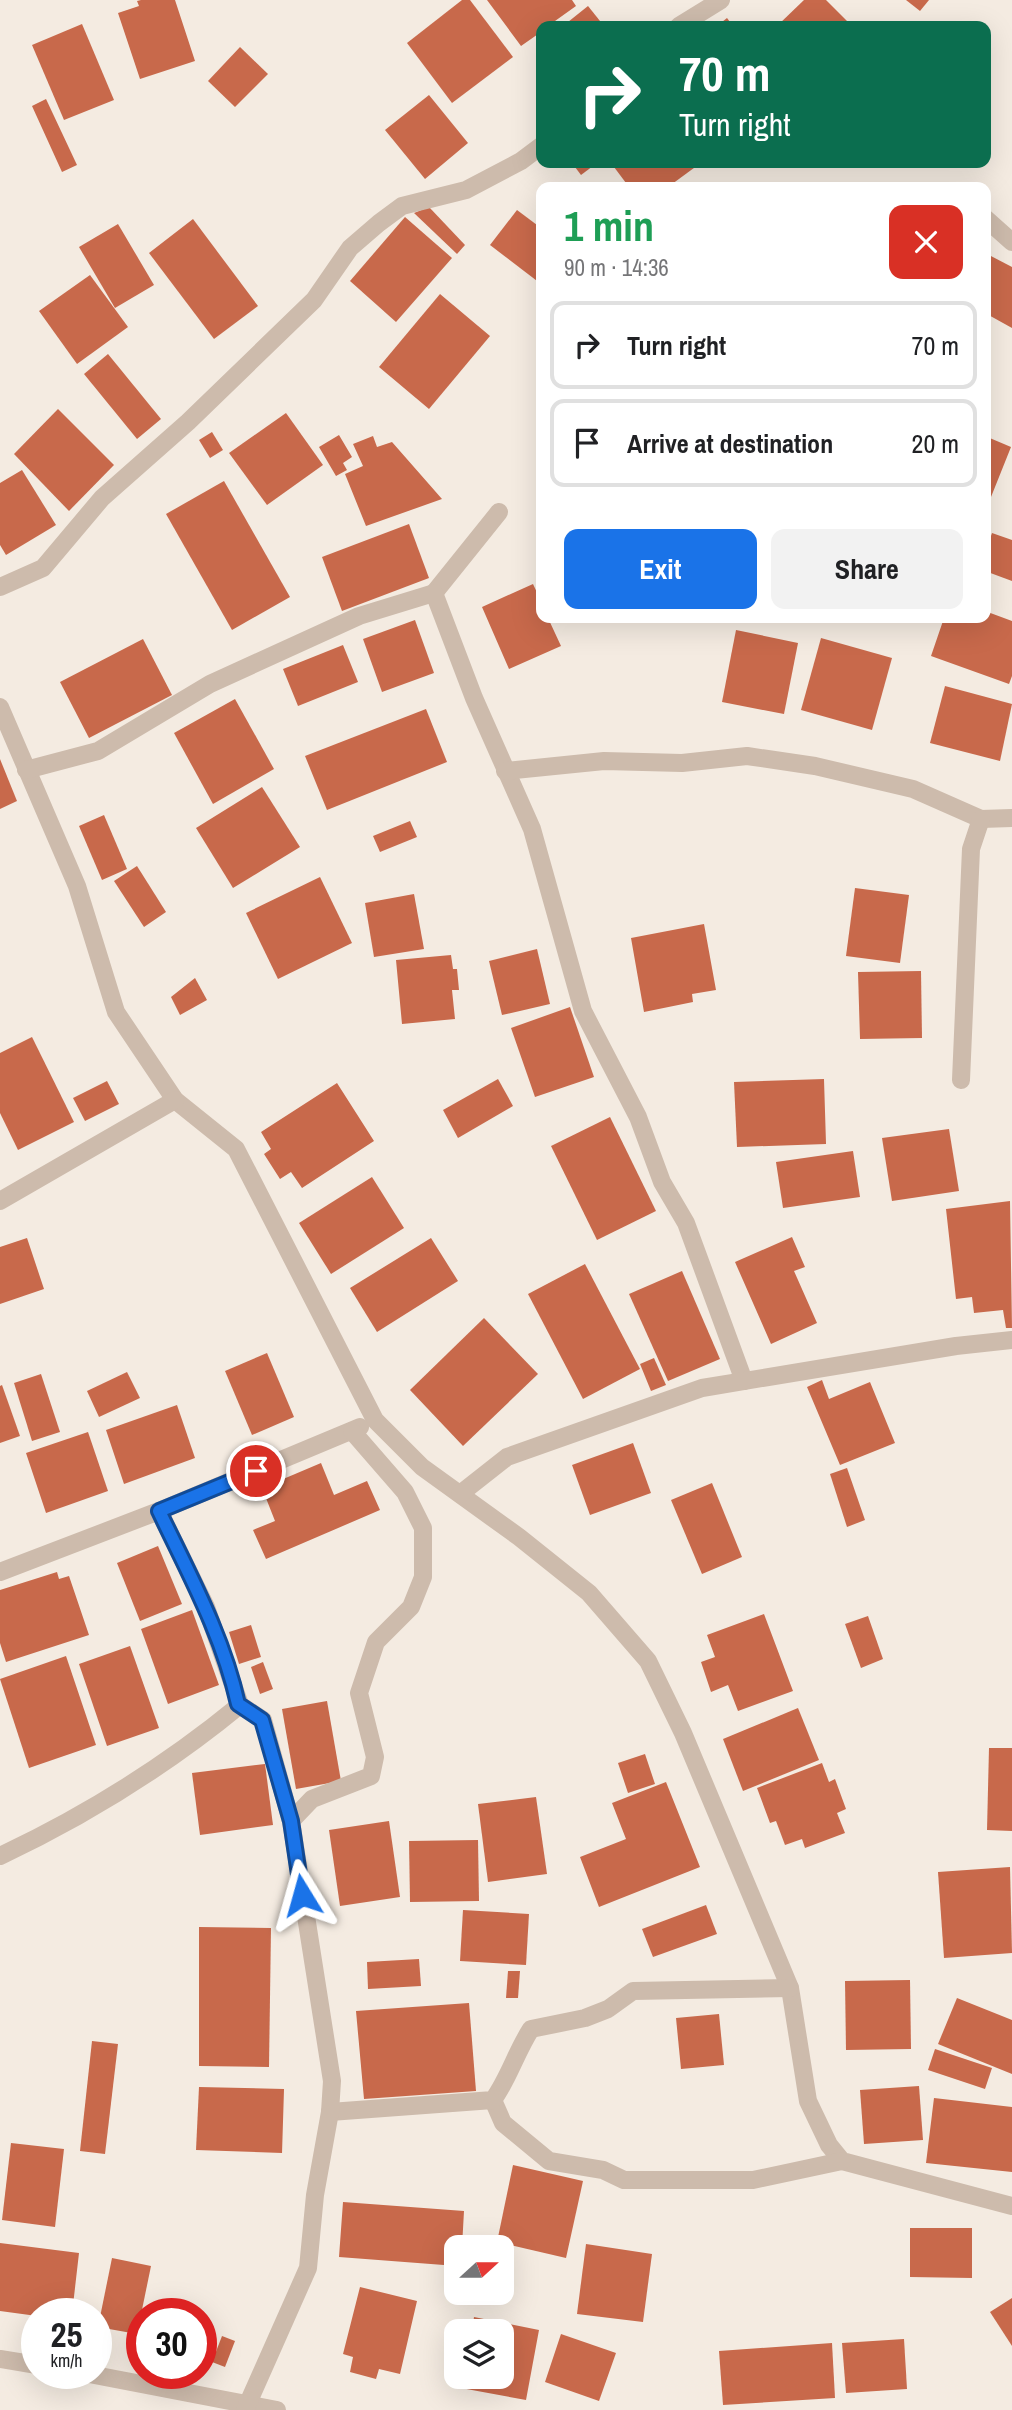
<!DOCTYPE html>
<meta charset="utf-8">
<style>
:root{--surface:#fff;--page:#f2f2f2;--text:#202124;--muted:#757577;--line:#e0e0e0;--accent:#1a73e8}
body{margin:0;font-family:"Archivo Narrow",sans-serif;background:var(--page);color:var(--text);height:100vh;display:flex;flex-direction:column;font-size:26px;white-space:nowrap}
*{box-sizing:border-box;margin:0}
p{font-size:23px;color:var(--muted)}
.icon{flex:none;width:38px;height:38px;fill:none;stroke:currentColor;stroke-width:2;stroke-linecap:round;stroke-linejoin:round}
.map{position:relative;flex:1;overflow:hidden}
.drawer{position:absolute;left:536px;top:182px;width:455px;height:441px;display:flex;flex-direction:column;background:var(--surface);border-radius:14px;box-shadow:0 7px 28px #0002}
.drawer>*{flex:none}
.hud{position:absolute;left:536px;top:21px;width:455px;height:147px;border-radius:14px;box-shadow:0 7px 28px #0002;background:#0b6e4f;color:#fff;overflow:hidden}
.needle{width:46px;rotate:69deg}
.tools{position:absolute;left:444px;top:2235px;display:grid;gap:14px}
.tools a{display:grid;place-items:center;width:70px;height:70px;border-radius:14px;background:var(--surface);box-shadow:0 7px 28px #0002;font-size:35px}
.speed{position:absolute;left:21px;top:2298px;display:flex;gap:14px;font-size:35px;font-weight:700;text-align:center}
.speed>*{display:grid;place-content:center;width:91px;height:91px;border-radius:50%;background:var(--surface);box-shadow:0 7px 28px #0002;line-height:1}
.speed small{font-size:18px;font-weight:400}
.speed .limit{border:10px solid #d22;background:#fff;color:#111}
.pin{position:absolute;display:grid;place-items:center;width:60px;height:60px;color:#fff;margin:-30px;border:4px solid #fff;border-radius:50%;box-shadow:0 2px 7px #0007}
.me{position:absolute;width:77px;margin:-38px;rotate:352deg;stroke-linejoin:round;filter:drop-shadow(0 0 5px #0008)}
.turn{display:flex;align-items:center;gap:24px;height:147px;padding:0 28px;font-size:32px}
.turn .icon{width:91px;height:91px;stroke-width:2.5}
.turn b{display:block;font-size:49px;line-height:60px}
.round{display:grid;place-items:center;flex:none;width:74px;height:74px;border-radius:14px;background:var(--page)}
.headline{display:flex;align-items:center;justify-content:space-between;height:119px;padding:0 28px}
h1{font-size:42px;font-weight:700;line-height:52px;color:#1e9e55}
.cta{display:flex;gap:14px;margin-top:auto;padding:14px 28px}
.cta a{flex:1;height:80px;border-radius:14px;background:var(--accent);color:#fff;font-size:28px;font-weight:700;line-height:80px;text-align:center}
.cta a+a{background:var(--page);color:var(--text)}
ul{padding:0;list-style:none}
li{display:flex;align-items:center;gap:21px;height:88px;margin:0 14px 10px;padding:0 14px;border:4px solid var(--line);border-radius:14px}
li div{flex:1}
li b{display:block;font-size:26px}
li em{font-style:normal}
.map>svg:first-child{display:block}
</style>
<div class="map">
<svg width="1012" height="2410" viewBox="0 0 1012 2410">
<rect width="100%" height="100%" fill="#f4ebe1"/>
<g fill="#c8694b">
<polygon points="141,0 175,0 195,61 140,79 118,13 139,6 137,1"/>
<polygon points="462,0 470,0 513,57 452,103 407,43"/>
<polygon points="487,0 572,0 576,6 548,26 541,26 541,32 521,46"/>
<polygon points="804,0 826,0 852,26 777,26"/>
<polygon points="906,0 929,0 920,11"/>
<polygon points="588,6 604,26 563,26"/>
<polygon points="727,18 733,26 717,26"/>
<polygon points="82,24 114,100 64,120 32,45"/>
<polygon points="240,47 268,74 235,107 208,81"/>
<polygon points="429,95 468,143 425,179 385,130"/>
<polygon points="46,99 77,165 62,172 32,106"/>
<polygon points="572,163 597,163 581,175"/>
<polygon points="611,163 696,163 698,165 668,187 629,187"/>
<polygon points="429,207 465,245 457,254 414,213"/>
<polygon points="517,210 541,228 541,284 490,245"/>
<polygon points="405,217 452,258 396,322 350,281"/>
<polygon points="193,219 258,306 214,339 149,253"/>
<polygon points="118,224 154,285 115,308 79,247"/>
<polygon points="989,255 1012,267 1012,328 985,313 985,262"/>
<polygon points="90,275 128,327 77,364 39,311"/>
<polygon points="440,294 490,336 429,409 379,367"/>
<polygon points="108,354 161,419 137,439 84,374"/>
<polygon points="58,409 114,465 69,511 14,454"/>
<polygon points="286,413 323,465 267,505 229,453"/>
<polygon points="212,432 223,450 210,458 199,440"/>
<polygon points="339,435 352,457 343,463 347,470 336,476 319,447"/>
<polygon points="373,436 377,447 392,442 442,499 366,526 345,474 363,466 353,444"/>
<polygon points="985,436 1011,447 985,512"/>
<polygon points="22,470 56,525 6,555 0,545 0,483"/>
<polygon points="224,481 290,597 232,630 166,514"/>
<polygon points="409,524 429,578 342,611 322,557"/>
<polygon points="992,533 1012,540 1012,581 985,571 985,553"/>
<polygon points="533,584 541,601 541,618 548,618 561,646 509,669 482,607"/>
<polygon points="985,611 1012,621 1012,676 1009,684 931,656 944,618 985,618"/>
<polygon points="415,620 434,673 382,692 363,639"/>
<polygon points="736,630 798,643 784,714 722,702"/>
<polygon points="821,638 892,658 872,730 801,710"/>
<polygon points="143,639 172,695 89,738 60,682"/>
<polygon points="343,645 358,682 298,706 283,669"/>
<polygon points="945,686 1012,704 1000,761 930,743"/>
<polygon points="235,699 274,769 213,804 174,733"/>
<polygon points="426,709 447,762 327,810 305,756"/>
<polygon points="0,759 17,801 0,809"/>
<polygon points="262,787 300,847 233,888 196,828"/>
<polygon points="104,815 127,869 102,880 79,826"/>
<polygon points="410,821 417,837 380,852 373,836"/>
<polygon points="137,866 166,912 144,927 114,881"/>
<polygon points="320,877 352,943 278,979 246,913"/>
<polygon points="855,888 909,895 900,963 846,956"/>
<polygon points="414,894 424,949 374,957 365,903"/>
<polygon points="704,924 716,990 692,994 693,1002 644,1012 631,938"/>
<polygon points="537,949 550,1004 502,1015 489,961"/>
<polygon points="451,955 453,969 457,969 459,990 452,990 455,1019 402,1024 396,960"/>
<polygon points="921,971 922,1038 860,1039 858,972"/>
<polygon points="195,978 207,1000 180,1015 171,997"/>
<polygon points="570,1007 594,1077 535,1097 511,1028"/>
<polygon points="32,1037 74,1122 18,1150 0,1113 0,1053"/>
<polygon points="498,1079 513,1106 458,1138 443,1110"/>
<polygon points="824,1079 826,1144 737,1147 734,1082"/>
<polygon points="107,1081 119,1104 85,1121 73,1098"/>
<polygon points="337,1083 374,1141 302,1188 291,1172 280,1179 264,1154 271,1149 261,1132"/>
<polygon points="610,1117 656,1211 597,1240 551,1146"/>
<polygon points="949,1129 959,1191 892,1201 882,1138"/>
<polygon points="853,1151 860,1197 783,1208 776,1162"/>
<polygon points="372,1177 404,1228 331,1274 299,1223"/>
<polygon points="1010,1201 1012,1328 1006,1328 1003,1310 974,1313 972,1297 956,1299 946,1209"/>
<polygon points="792,1237 805,1267 794,1271 817,1323 771,1344 735,1262"/>
<polygon points="27,1238 44,1289 0,1304 0,1247"/>
<polygon points="431,1238 458,1281 377,1332 350,1288"/>
<polygon points="585,1264 640,1369 583,1399 528,1294"/>
<polygon points="682,1271 720,1359 668,1381 629,1294"/>
<polygon points="484,1318 538,1374 463,1446 410,1390"/>
<polygon points="267,1353 294,1417 252,1435 225,1371"/>
<polygon points="654,1358 666,1385 651,1391 640,1364"/>
<polygon points="127,1372 140,1398 99,1417 87,1391"/>
<polygon points="41,1374 60,1432 32,1441 14,1383"/>
<polygon points="822,1380 829,1399 870,1382 895,1443 840,1465 807,1387"/>
<polygon points="2,1385 20,1436 0,1443 0,1386"/>
<polygon points="177,1405 195,1458 124,1484 106,1430"/>
<polygon points="88,1432 108,1491 46,1513 26,1453"/>
<polygon points="633,1443 651,1493 590,1515 572,1465"/>
<polygon points="321,1463 334,1495 367,1481 380,1510 266,1559 253,1530 275,1521 262,1488"/>
<polygon points="847,1468 865,1520 847,1527 830,1474"/>
<polygon points="712,1483 742,1557 702,1574 671,1500"/>
<polygon points="158,1546 182,1604 140,1621 117,1563"/>
<polygon points="57,1572 59,1579 69,1576 89,1635 6,1662 0,1643 0,1590"/>
<polygon points="192,1610 219,1685 168,1704 141,1629"/>
<polygon points="764,1614 793,1691 738,1711 728,1685 711,1692 701,1662 715,1657 707,1635"/>
<polygon points="868,1616 883,1659 861,1668 845,1624"/>
<polygon points="251,1625 261,1657 239,1664 229,1632"/>
<polygon points="130,1646 159,1728 107,1746 79,1664"/>
<polygon points="66,1656 96,1745 29,1768 0,1679"/>
<polygon points="263,1662 273,1689 260,1694 251,1667"/>
<polygon points="327,1701 341,1781 296,1789 282,1709"/>
<polygon points="798,1708 819,1760 743,1791 723,1739"/>
<polygon points="989,1748 1012,1748 1012,1831 987,1830"/>
<polygon points="645,1754 655,1784 628,1793 618,1763"/>
<polygon points="822,1763 829,1782 835,1779 846,1809 837,1813 845,1833 805,1848 802,1839 785,1845 776,1821 770,1823 757,1788"/>
<polygon points="265,1764 273,1825 200,1835 192,1773"/>
<polygon points="666,1782 700,1867 599,1907 580,1857 626,1839 612,1803"/>
<polygon points="536,1797 547,1874 488,1882 478,1804"/>
<polygon points="389,1821 400,1897 340,1906 329,1830"/>
<polygon points="478,1840 479,1901 410,1902 409,1841"/>
<polygon points="1010,1867 1012,1953 944,1958 938,1872"/>
<polygon points="706,1905 717,1934 653,1957 642,1929"/>
<polygon points="463,1910 529,1914 526,1965 460,1961"/>
<polygon points="199,1927 271,1928 269,2067 199,2066"/>
<polygon points="419,1959 421,1986 368,1989 367,1962"/>
<polygon points="508,1971 520,1971 518,1998 506,1998"/>
<polygon points="910,1980 911,2049 846,2050 845,1981"/>
<polygon points="957,1998 1012,2020 1012,2074 938,2044"/>
<polygon points="469,2003 476,2091 364,2099 356,2011"/>
<polygon points="719,2014 724,2065 681,2069 676,2018"/>
<polygon points="92,2041 118,2044 105,2154 80,2151"/>
<polygon points="935,2049 992,2068 985,2089 928,2070"/>
<polygon points="919,2086 923,2140 864,2144 860,2090"/>
<polygon points="199,2087 284,2089 282,2153 196,2150"/>
<polygon points="934,2098 1012,2107 1012,2172 926,2163"/>
<polygon points="11,2143 64,2149 55,2227 2,2220"/>
<polygon points="513,2165 583,2181 566,2258 497,2242"/>
<polygon points="343,2202 464,2211 462,2247 457,2247 457,2266 339,2257"/>
<polygon points="910,2228 972,2228 972,2278 910,2277"/>
<polygon points="0,2243 79,2253 72,2314 37,2314 37,2316 0,2311"/>
<polygon points="586,2244 652,2254 643,2322 577,2314"/>
<polygon points="112,2258 151,2266 137,2334 98,2327"/>
<polygon points="360,2287 417,2301 400,2374 379,2369 376,2379 350,2372 353,2357 343,2354"/>
<polygon points="1012,2298 1012,2346 990,2312"/>
<polygon points="474,2317 539,2330 526,2400 461,2388 463,2376 502,2376 502,2331 472,2331"/>
<polygon points="561,2334 616,2353 599,2401 545,2382"/>
<polygon points="222,2336 235,2341 225,2367 212,2362"/>
<polygon points="904,2339 907,2389 846,2393 842,2343"/>
<polygon points="201,2342 210,2344 206,2359 201,2358"/>
<polygon points="832,2343 835,2398 723,2405 719,2351"/>
</g>
<g fill="none" stroke-linecap="round" stroke-linejoin="round">
<g stroke="#cdbbac" stroke-width="18">
<polyline points="679,26 721,0"/>
<polyline points="985,218 1012,242"/>
<polyline points="0,587 43,568 102,498 188,422 314,300 350,248 379,223 402,206 466,190 521,161 541,146"/>
<polyline points="434,593 499,512"/>
<polyline points="0,707 77,886 116,1012 175,1100 236,1149 375,1420 422,1467 519,1537 589,1593 648,1661 683,1733 790,1988 808,2101 829,2145 842,2161 1012,2206"/>
<polyline points="26,770 98,751 210,684 359,616 434,593 474,698 532,829 583,1011 638,1117 662,1182 686,1223 744,1381"/>
<polyline points="505,771 604,761 682,763 747,756 815,766 913,789 981,819 1012,818"/>
<polyline points="961,1080 971,849 981,819"/>
<polyline points="0,1201 175,1100"/>
<polyline points="460,1494 507,1457 702,1388 956,1346 1012,1340"/>
<polyline points="159,1511 206,1607 240,1705"/>
<polyline points="0,1572 159,1511 360,1427"/>
<path d="M0,1856C85,1816 167,1765 240,1705L263,1720L291,1821"/>
<polyline points="493,2100 503,2123 549,2161 603,2170 624,2180 753,2180 842,2161"/>
<path d="M330,2112L493,2100C509,2078 516,2052 531,2029L585,2018L608,2009L633,1991L790,1988"/>
<polyline points="0,2359 37,2365"/>
<polyline points="84,2373 277,2410"/>
<polyline points="245,2410 308,2268 315,2195 330,2112 332,2081 291,1821 312,1799 371,1776 375,1757 359,1693 376,1642 411,1607 423,1577 423,1528 405,1492 352,1431"/>
</g>
</g>
<g fill="none" stroke-linecap="round" stroke-linejoin="round">
<defs>
<path id="route" d="M256,1471L159,1511C189,1574 223,1636 238,1704L262,1720L291,1821L302,1895"/>
</defs>
<use href="#route" stroke="#114b97" stroke-width="18"/>
<use href="#route" stroke="#1a73e8" stroke-width="12"/>
</g>
</svg>
<div class="tools">
<a><svg class="needle" viewBox="-14 -14 28 28"><path d="M0-13l5 13h-10z" fill="#e53935"/><path d="M0 13l5-13h-10z" fill="#757577"/></svg></a>
<a><svg class="icon" aria-label="layers" viewBox="0 0 24 24"><path d="M12 4l9 5-9 5-9-5zM3 14l9 5 9-5"/></svg></a>
</div>
<div class="speed"><div>25<small>km/h</small></div><div class="limit">30</div></div>
<div class="pin" style="left:256px;top:1471px;background:#d93025"><svg class="icon" aria-label="arrive" viewBox="0 0 24 24"><path d="M6 21V4h12l-3 4 3 4H6"/></svg></div>
<svg class="me" style="left:302px;top:1895px" viewBox="-20 -20 40 40"><path d="M0-17L14 15 0 8-14 15z" fill="#1a73e8" stroke="#fff" stroke-width="4"/></svg>
<div class="hud">
<div class="turn"><svg class="icon" aria-label="right" viewBox="0 0 24 24"><path d="M7 20v-9h11M14 6l5 5-5 5"/></svg><div><b>70 m</b>Turn right</div></div>
</div>
<section class="drawer">
<div class="headline"><div><h1>1 min</h1><p>90 m · 14:36</p></div><a class="round" style="background:#d93025;color:#fff"><svg class="icon" aria-label="close" viewBox="0 0 24 24"><path d="M6 6l12 12M18 6L6 18"/></svg></a></div>
<ul>
<li><svg class="icon" aria-label="right" viewBox="0 0 24 24"><path d="M7 20v-9h11M14 6l5 5-5 5"/></svg><div><b>Turn right</b></div><em>70 m</em></li>
<li><svg class="icon" aria-label="arrive" viewBox="0 0 24 24"><path d="M6 21V4h12l-3 4 3 4H6"/></svg><div><b>Arrive at destination</b></div><em>20 m</em></li>
</ul>
<div class="cta"><a>Exit</a><a>Share</a></div>
</section>
</div>
